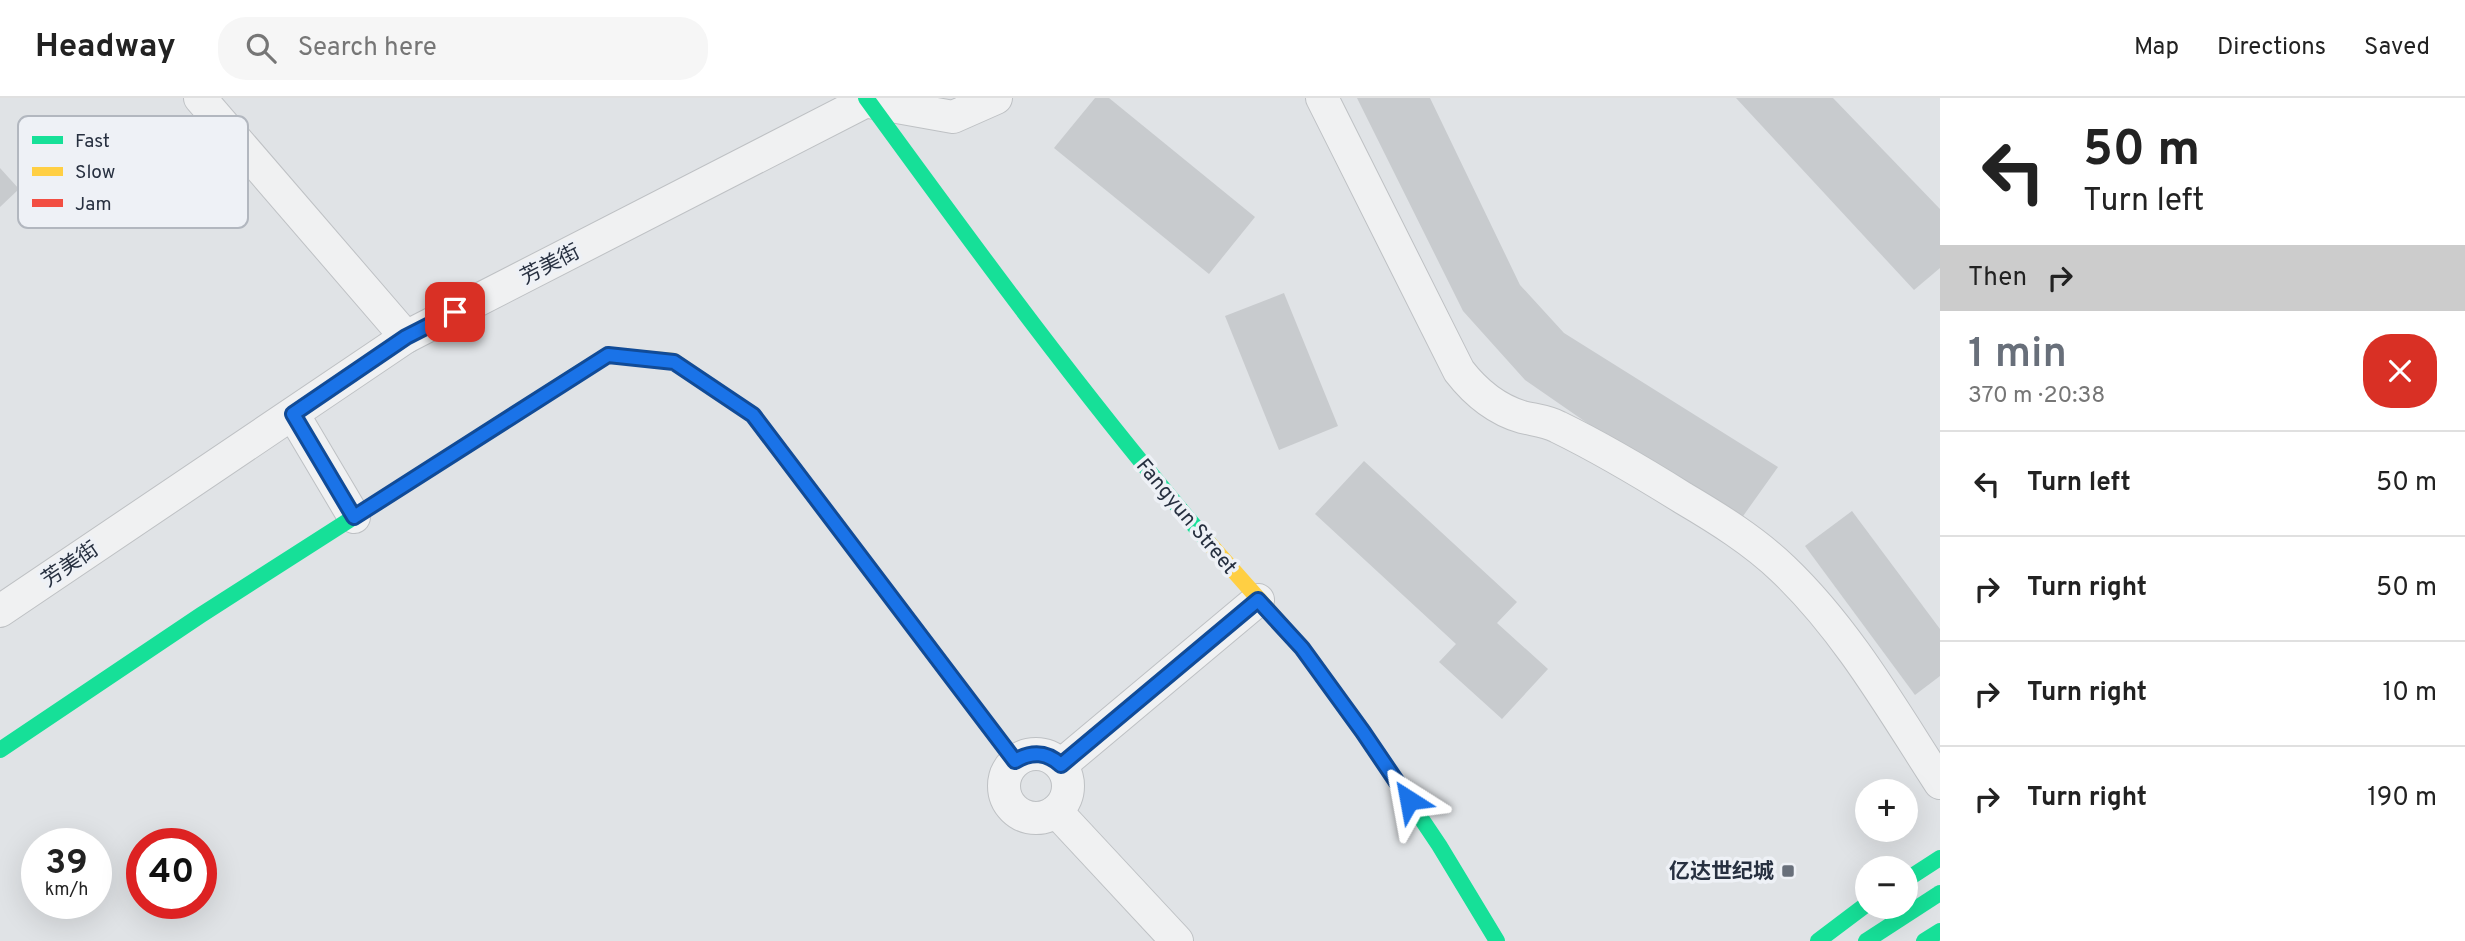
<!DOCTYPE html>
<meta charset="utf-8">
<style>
:root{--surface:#fff;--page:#f6f6f6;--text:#222;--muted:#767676;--line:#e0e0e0;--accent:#686f7a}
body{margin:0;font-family:Overpass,"Noto Sans SC",sans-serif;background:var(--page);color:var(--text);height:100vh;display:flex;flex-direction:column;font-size:26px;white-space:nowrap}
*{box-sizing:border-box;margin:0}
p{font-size:23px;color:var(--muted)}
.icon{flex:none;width:38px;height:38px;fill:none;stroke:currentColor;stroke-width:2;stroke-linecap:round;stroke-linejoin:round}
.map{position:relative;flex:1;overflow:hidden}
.drawer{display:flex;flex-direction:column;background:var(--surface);width:525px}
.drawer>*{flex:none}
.guide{background:#fff;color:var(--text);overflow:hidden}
.controls{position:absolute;left:1855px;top:681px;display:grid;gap:14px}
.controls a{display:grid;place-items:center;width:63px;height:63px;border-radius:50%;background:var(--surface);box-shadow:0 7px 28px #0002;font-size:35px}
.speed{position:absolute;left:21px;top:730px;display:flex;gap:14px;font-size:35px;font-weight:700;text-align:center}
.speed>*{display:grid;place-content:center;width:91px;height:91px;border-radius:50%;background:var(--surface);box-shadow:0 7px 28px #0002;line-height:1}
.speed small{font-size:18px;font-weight:400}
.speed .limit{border:10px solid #d22;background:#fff;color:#111}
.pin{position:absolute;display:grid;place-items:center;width:60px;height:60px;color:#fff;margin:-30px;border-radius:14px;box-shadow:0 4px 10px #0006}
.me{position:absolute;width:77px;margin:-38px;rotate:326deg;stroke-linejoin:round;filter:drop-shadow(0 0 5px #0008)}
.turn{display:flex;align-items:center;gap:24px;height:147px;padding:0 28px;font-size:32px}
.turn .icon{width:91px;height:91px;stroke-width:2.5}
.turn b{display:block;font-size:49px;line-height:60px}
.then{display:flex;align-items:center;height:66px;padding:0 28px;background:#0003;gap:14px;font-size:26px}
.round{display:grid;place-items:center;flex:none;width:74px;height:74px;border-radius:28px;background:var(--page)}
.headline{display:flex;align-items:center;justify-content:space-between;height:119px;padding:0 28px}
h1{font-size:42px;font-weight:600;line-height:52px;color:var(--accent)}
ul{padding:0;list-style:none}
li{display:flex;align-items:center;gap:21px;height:105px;padding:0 28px;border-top:2px solid var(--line)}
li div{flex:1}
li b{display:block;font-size:26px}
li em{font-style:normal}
header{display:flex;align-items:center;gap:42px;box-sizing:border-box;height:98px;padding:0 35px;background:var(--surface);border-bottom:2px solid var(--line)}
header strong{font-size:33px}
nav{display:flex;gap:38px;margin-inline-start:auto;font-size:24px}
.search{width:490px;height:63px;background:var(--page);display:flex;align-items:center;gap:18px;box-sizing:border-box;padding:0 24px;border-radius:28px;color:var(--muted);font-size:26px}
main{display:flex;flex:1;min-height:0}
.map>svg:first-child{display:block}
</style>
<header>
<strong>Headway</strong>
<div class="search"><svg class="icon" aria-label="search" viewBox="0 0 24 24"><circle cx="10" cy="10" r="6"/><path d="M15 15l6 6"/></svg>Search here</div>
<nav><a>Map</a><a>Directions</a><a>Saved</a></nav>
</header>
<main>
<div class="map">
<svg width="1940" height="843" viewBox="0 0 1940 843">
<rect width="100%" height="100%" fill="#e0e3e6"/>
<g fill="#c8cbce">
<polygon points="1095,0 1109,0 1255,119 1209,176 1054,50"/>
<polygon points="1357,0 1430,0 1520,187 1564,235 1778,369 1736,428 1525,282 1463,213"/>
<polygon points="1736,0 1833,0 1940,111 1940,170 1914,192"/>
<polygon points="0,70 19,91 0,109"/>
<polygon points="1284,195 1338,328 1279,352 1225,218"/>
<polygon points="1364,363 1517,504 1497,525 1548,571 1502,621 1439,564 1456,546 1315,416"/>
<polygon points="1852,413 1940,531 1940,578 1915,597 1805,448"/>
</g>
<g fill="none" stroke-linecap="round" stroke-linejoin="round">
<defs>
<g id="street">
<polyline points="200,0 406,239"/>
<path d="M1322,0L1459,273C1476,295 1495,311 1522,319C1534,322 1547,323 1558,329C1601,350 1643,375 1683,400C1717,420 1754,443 1783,471C1847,532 1892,611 1940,685"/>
<polyline points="869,4 953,19 996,0"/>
<polyline points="293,316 354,419"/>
<polyline points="0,513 406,239 872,0"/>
<circle cx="1036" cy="688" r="32"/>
<polyline points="1061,667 1258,502"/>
<polyline points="1056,713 1177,843"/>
</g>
</defs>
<use href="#street" stroke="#bec1c4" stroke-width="34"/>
<use href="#street" stroke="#f0f1f2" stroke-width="32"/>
<g stroke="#16e098" stroke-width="16">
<path d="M866,0C976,151 1087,303 1209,445"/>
<polyline points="1363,634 1439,747 1497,843"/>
<polyline points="0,652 201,517 582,273"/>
<polyline points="1906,782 1940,760"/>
<polyline points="1818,843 1867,806"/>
<polyline points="1866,843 1940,795"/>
<polyline points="1924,843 1940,833"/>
</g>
<g stroke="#ffcf43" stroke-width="16">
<polyline points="582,273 608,257 674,263 753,317 843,436"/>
<polyline points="1209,445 1302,550 1363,634"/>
</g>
<polyline stroke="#f24e42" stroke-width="16" points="843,436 1015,663"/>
</g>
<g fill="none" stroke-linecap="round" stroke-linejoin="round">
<defs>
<path id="route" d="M455,214L406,239L293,316L354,419L608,257L674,264L753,317L1015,663C1032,653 1047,654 1061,667L1258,502L1302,550L1363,634L1409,702"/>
</defs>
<use href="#route" stroke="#114b97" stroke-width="18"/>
<use href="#route" stroke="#1a73e8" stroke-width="12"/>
</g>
<rect fill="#686f7a" stroke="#eef1f6" stroke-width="2.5" x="1781" y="766" width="14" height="14" rx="3.5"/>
<g text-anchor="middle" stroke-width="7" stroke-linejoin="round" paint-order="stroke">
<g font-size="21" fill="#273040" stroke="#eef1f6">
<text transform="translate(550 166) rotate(-27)" y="7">芳美街</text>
<text transform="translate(1187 418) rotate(50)" y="7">Fangyun Street</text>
<text transform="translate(70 466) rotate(-34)" y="7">芳美街</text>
</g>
<g font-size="21" font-weight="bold" fill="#273040" stroke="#eef1f6" text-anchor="end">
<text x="1774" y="780">亿达世纪城</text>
</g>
</g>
<rect x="18" y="18" width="230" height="112" rx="10" fill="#eef1f6" stroke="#b2b7bf" stroke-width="2"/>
<rect x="32" y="38" width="31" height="8" fill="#16e098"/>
<rect x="32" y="69" width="31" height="9" fill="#ffcf43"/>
<rect x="32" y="101" width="31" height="8" fill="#f24e42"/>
<g font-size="19" fill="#273040">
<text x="75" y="49">Fast</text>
<text x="75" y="80">Slow</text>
<text x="75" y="112">Jam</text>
</g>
</svg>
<div class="controls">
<a>+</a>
<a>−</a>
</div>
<div class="speed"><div>39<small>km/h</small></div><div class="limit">40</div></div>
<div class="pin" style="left:455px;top:214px;background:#d93025"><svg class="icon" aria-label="arrive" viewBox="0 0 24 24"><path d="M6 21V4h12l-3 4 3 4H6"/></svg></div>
<svg class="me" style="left:1409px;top:702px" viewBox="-20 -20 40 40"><path d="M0-17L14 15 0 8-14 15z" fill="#1a73e8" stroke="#fff" stroke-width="4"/></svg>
</div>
<section class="drawer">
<div class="guide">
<div class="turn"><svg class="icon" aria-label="left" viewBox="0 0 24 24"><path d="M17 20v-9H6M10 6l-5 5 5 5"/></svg><div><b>50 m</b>Turn left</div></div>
<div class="then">Then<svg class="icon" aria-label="right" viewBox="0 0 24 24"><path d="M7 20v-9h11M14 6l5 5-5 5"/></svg></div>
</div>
<div class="headline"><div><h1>1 min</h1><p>370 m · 20:38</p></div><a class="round" style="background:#d93025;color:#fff"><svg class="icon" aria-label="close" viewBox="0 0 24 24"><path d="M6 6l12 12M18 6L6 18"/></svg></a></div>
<ul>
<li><svg class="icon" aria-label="left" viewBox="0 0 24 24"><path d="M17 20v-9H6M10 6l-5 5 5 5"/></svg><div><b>Turn left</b></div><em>50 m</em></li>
<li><svg class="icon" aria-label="right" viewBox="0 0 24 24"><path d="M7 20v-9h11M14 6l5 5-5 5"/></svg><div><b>Turn right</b></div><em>50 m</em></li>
<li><svg class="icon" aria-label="right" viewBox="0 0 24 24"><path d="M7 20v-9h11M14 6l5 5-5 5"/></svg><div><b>Turn right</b></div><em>10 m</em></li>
<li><svg class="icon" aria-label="right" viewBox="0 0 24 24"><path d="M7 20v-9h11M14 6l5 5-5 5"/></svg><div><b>Turn right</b></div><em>190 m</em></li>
</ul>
</section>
</main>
